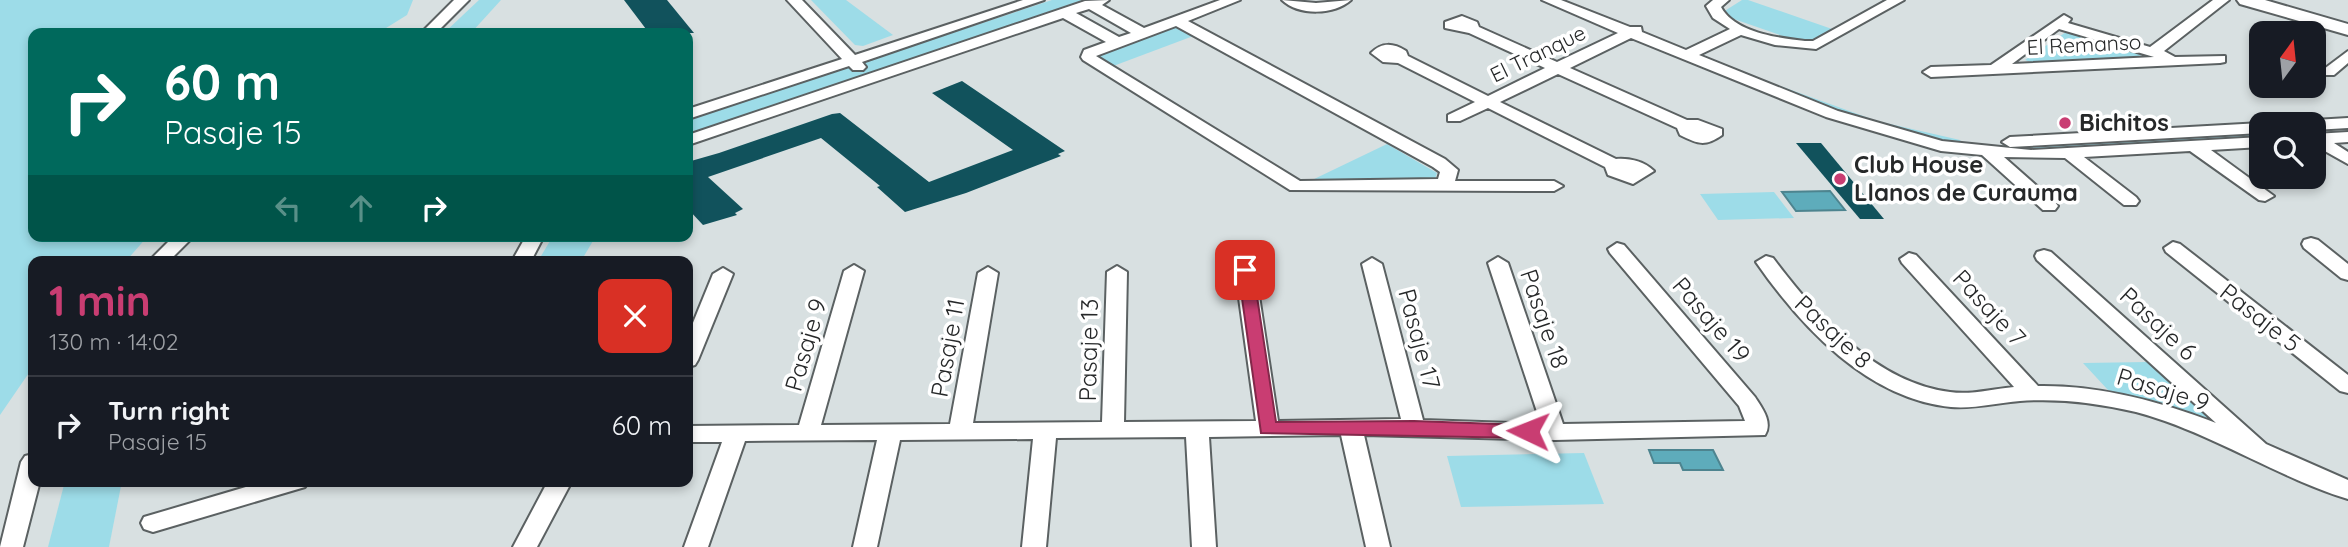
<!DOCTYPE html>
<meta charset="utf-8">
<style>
:root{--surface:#171b24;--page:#242831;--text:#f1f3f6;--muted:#9ea1a6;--line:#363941;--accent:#c93d72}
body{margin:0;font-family:Quicksand,sans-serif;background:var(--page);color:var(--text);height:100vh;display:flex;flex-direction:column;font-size:26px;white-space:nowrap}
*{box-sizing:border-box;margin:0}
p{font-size:23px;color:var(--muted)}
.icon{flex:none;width:38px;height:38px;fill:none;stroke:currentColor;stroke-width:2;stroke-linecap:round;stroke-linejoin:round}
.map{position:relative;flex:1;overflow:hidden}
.panel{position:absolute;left:28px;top:256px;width:665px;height:231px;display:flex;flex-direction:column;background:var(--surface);border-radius:14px;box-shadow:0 4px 10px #0003}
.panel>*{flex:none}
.hud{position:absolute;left:28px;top:28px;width:665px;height:214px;border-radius:14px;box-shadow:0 4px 10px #0003;background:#00695c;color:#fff;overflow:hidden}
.needle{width:46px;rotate:15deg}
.buttons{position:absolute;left:2249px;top:21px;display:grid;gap:14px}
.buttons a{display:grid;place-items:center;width:77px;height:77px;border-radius:14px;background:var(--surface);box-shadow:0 4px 10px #0003;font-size:35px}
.pin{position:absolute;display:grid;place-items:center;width:60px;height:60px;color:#fff;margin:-30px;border-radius:14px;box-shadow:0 4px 10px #0006}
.me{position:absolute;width:77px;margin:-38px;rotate:272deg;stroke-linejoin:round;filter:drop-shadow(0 0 5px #0008)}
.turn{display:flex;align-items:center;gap:24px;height:147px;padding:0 21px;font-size:32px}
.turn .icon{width:91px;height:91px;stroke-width:2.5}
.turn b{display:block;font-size:49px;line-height:60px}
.lanes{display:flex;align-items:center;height:66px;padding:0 21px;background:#0003;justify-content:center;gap:35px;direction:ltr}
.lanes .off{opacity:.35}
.round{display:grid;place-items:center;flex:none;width:74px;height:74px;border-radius:14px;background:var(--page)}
.overview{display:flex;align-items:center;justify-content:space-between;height:119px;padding:0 21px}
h1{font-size:42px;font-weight:700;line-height:52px;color:var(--accent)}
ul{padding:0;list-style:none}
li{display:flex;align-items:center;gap:21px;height:98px;padding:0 21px;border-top:2px solid var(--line)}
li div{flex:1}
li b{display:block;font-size:26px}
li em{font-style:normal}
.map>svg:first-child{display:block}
</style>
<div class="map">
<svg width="2348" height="547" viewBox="0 0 2348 547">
<rect width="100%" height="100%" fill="#d8e0e1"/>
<g fill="#9ddce8">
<polygon points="0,0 413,0 407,15 378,33 33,33 33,236 148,236 126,261 33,261 33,367 0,415"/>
<polygon points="479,0 501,0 471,33 444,33"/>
<polygon points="811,0 846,0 893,35 863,46 855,45"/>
<polygon points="1052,0 1083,0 688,134 688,120"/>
<polygon points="1742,0 1748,0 1832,29 1813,39 1797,41 1731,18 1723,12"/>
<polygon points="1177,25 1196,35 1108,68 1094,59 1096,53"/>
<polygon points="2066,32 2137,53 2143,57 2122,61 2033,63 2025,60"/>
<polygon points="1705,59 1877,121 1960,140 1963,144 1874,125"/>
<polygon points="2261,133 2261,139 2065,150 2003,149 1996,146"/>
<polygon points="1387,144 1437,173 1435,179 1310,181"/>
<polygon points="1774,192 1794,218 1718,220 1700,194"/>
<polygon points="553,236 596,236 581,261 538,261"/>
<polygon points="2147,362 2232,434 2199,418 2108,390 2083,363"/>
<polygon points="1584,453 1604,504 1461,507 1447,456"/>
<polygon points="65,481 122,481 109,547 48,547"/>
</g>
<g fill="#5eacbb" stroke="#4d848f" stroke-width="2">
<polygon points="1830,191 1845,210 1796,211 1782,192"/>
<polygon points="1649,450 1713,450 1723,470 1683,470 1680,463 1654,463"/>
</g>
<g fill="#11525c">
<polygon points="624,0 667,0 694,33 649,33"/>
<polygon points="962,81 1065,151 1058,154 1061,156 966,193 905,212 877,187 880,186 821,138 708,177 743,209 735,213 737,215 703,225 688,209 688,157 691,161 719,153 832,114 840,113 929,182 1013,150 932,93"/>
<polygon points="1796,143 1821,143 1884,219 1860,219"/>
</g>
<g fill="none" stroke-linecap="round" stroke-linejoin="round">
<defs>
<g id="minor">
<polygon points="454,0 469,0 436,33 421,33"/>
<polygon points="787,0 802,0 855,55 1023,0 1044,0 862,62 866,67 863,70 853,70 849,66 688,119 688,109 842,59"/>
<path d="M1109,0L1102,5L1144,28L1220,0H1240L1188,21L1445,159L1458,170L1455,181H1554L1563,186L1554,191L1290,190L1083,60L1081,57L1084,50L1106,42L1063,18L688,145V135L1085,1ZM1089,9L1131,33L1119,37L1076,13ZM1176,26L1433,167L1440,172L1438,179L1300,181L1096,56Z"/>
<path d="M1282,0L1316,3L1351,0C1334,15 1299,16 1282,0Z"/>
<path d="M1542,0H1561L1630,27H1641L1642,32L1686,50L1730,29L1713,18L1706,6L1713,0H1729L1721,7C1735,33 1779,38 1805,41H1813L1887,0H1904L1816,49L1775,45L1741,35L1699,55L1838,111L1942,141L2031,150L2261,137V147L2211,150L2274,196L2265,201L2259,200L2190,151L2084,157L2136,197L2139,201L2136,205H2124L2065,158L2004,157L2055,202L2058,206L2055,210H2043L1982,155L1941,151L1826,117L1631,38L1570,68L1687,120H1698L1722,129V135C1705,147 1698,144 1680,135L1677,128L1558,74L1500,102L1616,159C1629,158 1644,161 1654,171L1633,184L1608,175L1605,167L1488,108L1460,121H1448V115L1475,102L1398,63L1383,62L1371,53C1382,42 1393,43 1406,51L1408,56L1488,96L1545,68L1469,33L1445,28V22L1462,16L1477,22L1479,27L1557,62L1618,33Z"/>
<path d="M2213,0H2229L2164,51L2175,57L2225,56V62L2220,63L1931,77L1923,72L1931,67L1991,65L2064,15L2071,19L2068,23L2150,47ZM2059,29L2154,57L2012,64Z"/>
<polygon points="2348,51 2348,63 2334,75 2324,75 2324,69"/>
<polygon points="2348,118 2348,128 2314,130 2314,124 2306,124 2314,120"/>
<polygon points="2261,123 2266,124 2261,124 2261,133 2010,147 2002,142 2010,137"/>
<polygon points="2348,132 2348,142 2334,143 2348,152 2348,164 2314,145 2314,134"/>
<polygon points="174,236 194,236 169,261 149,261"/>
<polygon points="526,236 544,236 531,261 512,261"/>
<polygon points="2311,238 2318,240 2348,264 2348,280 2341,278 2304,248 2302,244 2304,240"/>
<polygon points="2173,242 2180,244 2348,375 2348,393 2340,391 2166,252 2164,248"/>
<path d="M1617,243L1624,245L1755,397C1762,408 1773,422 1765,435L1555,440L1364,435L1390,547H1366L1341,435L1209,437L1216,547H1192L1186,437L1056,438L1046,547H1022L1033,439L900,440L877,547H853L877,440L745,441L708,547H684L722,442H688V426L799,425L844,271L854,265L864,271L821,425L950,424L978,273L988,267L998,273L973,423L1102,422L1107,272L1117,266L1127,272L1124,422L1256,421L1235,269L1245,263L1255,269L1278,421L1401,419L1362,264L1372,258L1382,264L1423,420L1541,424L1488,263L1498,257L1508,263L1563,424L1745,421L1739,406L1610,253L1608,249Z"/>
<path d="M2044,250L2051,252L2266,444L2348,480V499C2276,477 2211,432 2136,412C2098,403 2059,398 2020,401C1997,403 1974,409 1951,407C1868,399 1801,327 1756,262L1766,256L1773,258C1815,314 1875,383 1950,392C1971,395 1993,389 2014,387L1902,263L1900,259L1909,253L1916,255L2038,386C2099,385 2159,401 2216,423L2037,260L2035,256L2037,252Z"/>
<polygon points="723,268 733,274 698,360 695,365 688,367 688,335 713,274"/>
<polygon points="33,454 33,481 40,481 23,547 0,547 21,462 25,456"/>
<polygon points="266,481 309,481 305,487 153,532 144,529 141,523 144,517"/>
<polygon points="548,481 572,481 537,547 513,547"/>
</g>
<polygon id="tertiary" points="2237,0 2265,0 2348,24 2348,35 2240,4"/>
</defs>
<use href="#minor" stroke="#5b6162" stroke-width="4"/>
<use href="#tertiary" stroke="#5b6162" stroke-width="4"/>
<use href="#minor" fill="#fff" fill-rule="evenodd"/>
<use href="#tertiary" fill="#fff" fill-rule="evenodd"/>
</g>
<polygon fill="#c93d72" stroke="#83284a" stroke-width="2" points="1245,265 1253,270 1276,422 1414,421 1528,425 1537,431 1528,438 1261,433 1238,270"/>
<g fill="#c93d72" stroke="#fff" stroke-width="2.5">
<circle cx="2065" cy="123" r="7"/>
<circle cx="1840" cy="179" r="7"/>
</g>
<g text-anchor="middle" stroke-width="7" stroke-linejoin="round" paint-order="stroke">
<g font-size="21" fill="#262829" stroke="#fff">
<text transform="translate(2084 45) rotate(-3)" y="7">El Remanso</text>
<text transform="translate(1538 54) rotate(-26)" y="7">El Tranque</text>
</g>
<g font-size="24" font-weight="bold" fill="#262829" stroke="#fff" text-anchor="start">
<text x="2079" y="131">Bichitos</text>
<text x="1854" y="173">Club House<tspan x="1854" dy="28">Llanos de Curauma</tspan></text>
</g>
<g font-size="24" fill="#262829" stroke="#fff">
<text transform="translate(1989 308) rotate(47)" y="8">Pasaje 7</text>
<text transform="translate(2260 318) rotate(38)" y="8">Pasaje 5</text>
<text transform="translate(1544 319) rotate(71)" y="8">Pasaje 18</text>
<text transform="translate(1711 320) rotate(49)" y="8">Pasaje 19</text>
<text transform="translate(2158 324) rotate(43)" y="8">Pasaje 6</text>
<text transform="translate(1833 332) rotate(43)" y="8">Pasaje 8</text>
<text transform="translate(1419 339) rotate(75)" y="8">Pasaje 17</text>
<text transform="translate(806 345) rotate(-74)" y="8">Pasaje 9</text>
<text transform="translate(948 348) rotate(-80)" y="8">Pasaje 11</text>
<text transform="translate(1089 350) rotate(-89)" y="8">Pasaje 13</text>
<text transform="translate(2163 390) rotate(17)" y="8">Pasaje 9</text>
</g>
</g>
</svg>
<div class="buttons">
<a><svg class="needle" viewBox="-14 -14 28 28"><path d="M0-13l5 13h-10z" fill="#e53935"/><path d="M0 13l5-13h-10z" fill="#9ea1a6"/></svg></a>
<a><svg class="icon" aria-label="search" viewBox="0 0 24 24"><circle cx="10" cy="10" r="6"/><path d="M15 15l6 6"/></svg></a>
</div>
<div class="pin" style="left:1245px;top:270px;background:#d93025"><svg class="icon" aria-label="arrive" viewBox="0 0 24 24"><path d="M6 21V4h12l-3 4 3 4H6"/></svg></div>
<svg class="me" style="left:1528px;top:431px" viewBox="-20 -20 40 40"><path d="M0-17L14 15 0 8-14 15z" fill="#c93d72" stroke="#fff" stroke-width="4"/></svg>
<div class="hud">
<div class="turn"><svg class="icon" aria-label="right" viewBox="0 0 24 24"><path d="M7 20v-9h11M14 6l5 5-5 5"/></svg><div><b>60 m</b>Pasaje 15</div></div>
<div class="lanes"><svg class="icon off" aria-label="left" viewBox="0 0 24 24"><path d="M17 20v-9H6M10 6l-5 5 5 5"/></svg><svg class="icon off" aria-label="ahead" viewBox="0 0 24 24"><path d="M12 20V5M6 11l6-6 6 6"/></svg><svg class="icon" aria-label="right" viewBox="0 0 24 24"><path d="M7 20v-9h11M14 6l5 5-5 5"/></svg></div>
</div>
<section class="panel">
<div class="overview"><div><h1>1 min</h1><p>130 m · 14:02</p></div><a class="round" style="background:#d93025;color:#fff"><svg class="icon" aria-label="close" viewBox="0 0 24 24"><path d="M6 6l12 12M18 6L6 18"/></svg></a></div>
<ul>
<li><svg class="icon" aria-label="right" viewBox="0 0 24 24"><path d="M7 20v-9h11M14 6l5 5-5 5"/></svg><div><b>Turn right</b><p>Pasaje 15</p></div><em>60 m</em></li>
</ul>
</section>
</div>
